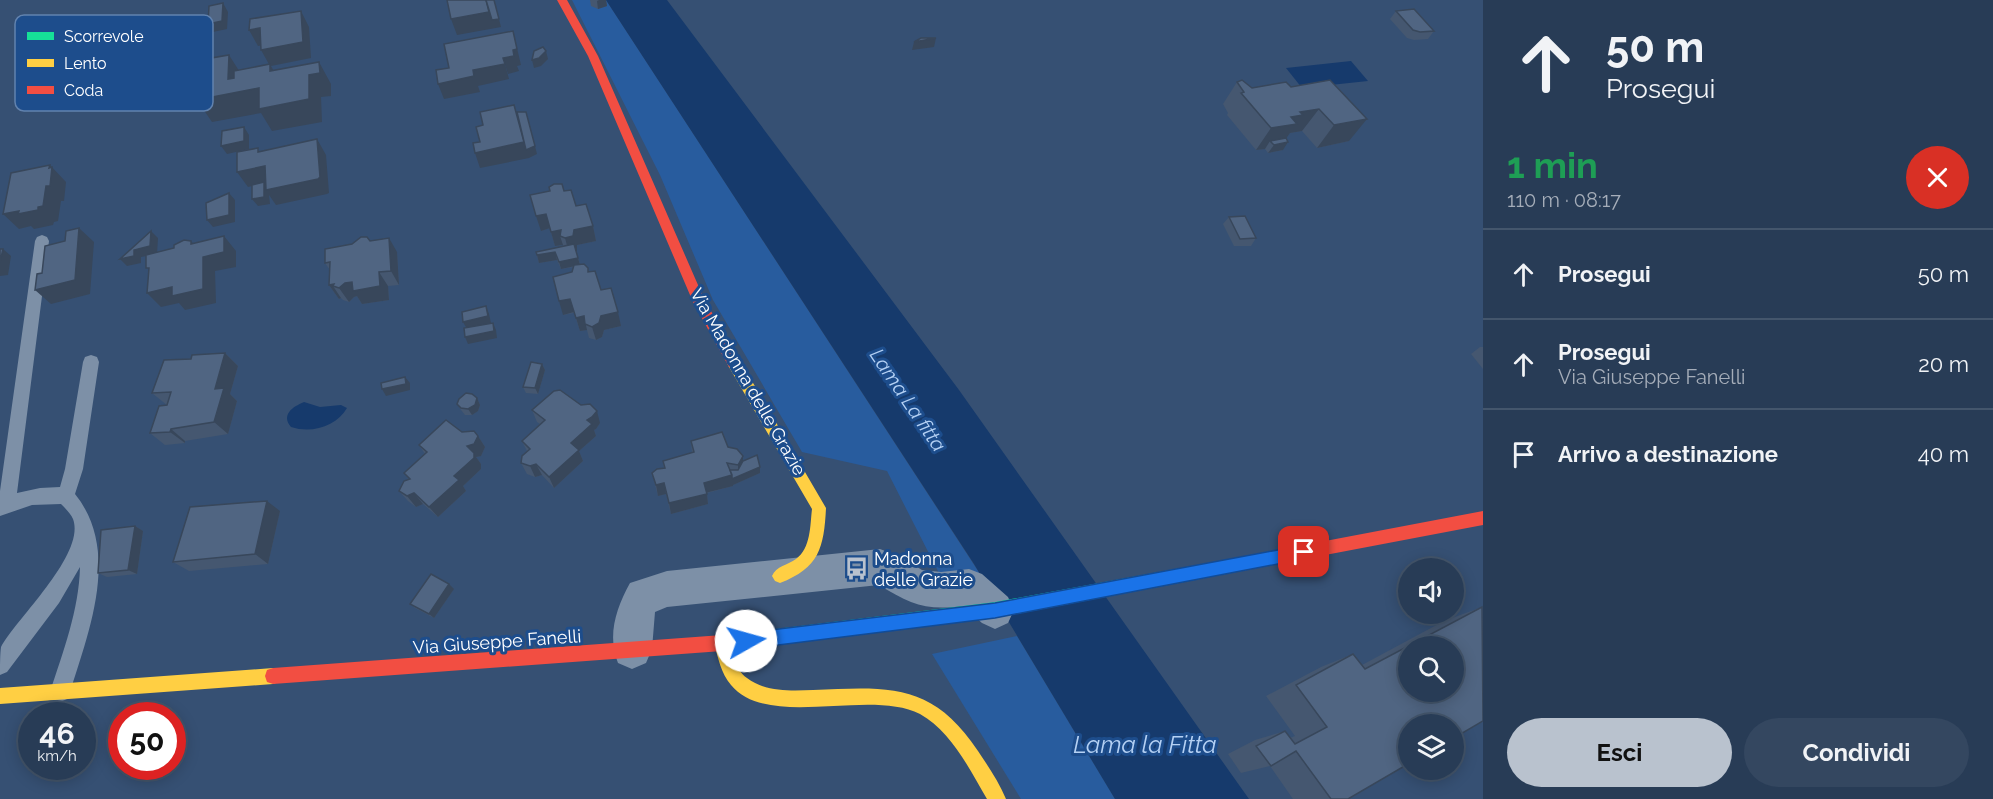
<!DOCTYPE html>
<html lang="it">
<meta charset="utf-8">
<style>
:root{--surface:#283c56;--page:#344760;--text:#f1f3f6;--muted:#a5adb9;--line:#44566c;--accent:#b9c2ce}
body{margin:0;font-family:Raleway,sans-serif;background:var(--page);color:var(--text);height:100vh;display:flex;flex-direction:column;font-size:22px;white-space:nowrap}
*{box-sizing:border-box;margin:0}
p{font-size:20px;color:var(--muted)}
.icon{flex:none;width:33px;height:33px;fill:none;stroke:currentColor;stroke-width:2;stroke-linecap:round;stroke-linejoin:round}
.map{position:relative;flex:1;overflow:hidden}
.side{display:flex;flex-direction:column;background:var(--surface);width:510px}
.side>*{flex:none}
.guide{background:#283c56;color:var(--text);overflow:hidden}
.controls{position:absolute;left:1398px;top:558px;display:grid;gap:12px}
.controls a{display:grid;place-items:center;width:66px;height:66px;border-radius:50%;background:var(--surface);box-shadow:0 3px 15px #0003,0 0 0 2px var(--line);font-size:30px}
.speed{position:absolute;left:18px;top:702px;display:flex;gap:12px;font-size:30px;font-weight:700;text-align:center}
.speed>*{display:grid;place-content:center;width:78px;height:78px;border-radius:50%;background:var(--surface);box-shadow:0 3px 15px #0003,0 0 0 2px var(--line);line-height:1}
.speed small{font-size:15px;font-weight:400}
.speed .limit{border:9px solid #d22;background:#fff;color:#111}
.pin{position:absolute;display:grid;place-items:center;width:51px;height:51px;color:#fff;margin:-26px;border-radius:12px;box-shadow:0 3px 9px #0006}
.me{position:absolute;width:66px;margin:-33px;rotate:83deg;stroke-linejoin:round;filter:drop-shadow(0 0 4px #0008)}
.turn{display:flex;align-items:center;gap:21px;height:126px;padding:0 24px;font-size:27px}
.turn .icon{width:78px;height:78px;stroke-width:2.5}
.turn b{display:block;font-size:42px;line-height:51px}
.round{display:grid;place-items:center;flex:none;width:63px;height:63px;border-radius:32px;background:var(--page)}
.headline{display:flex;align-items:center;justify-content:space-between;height:102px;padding:0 24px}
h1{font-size:36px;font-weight:700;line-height:45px;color:#1e9e55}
.action{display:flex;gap:12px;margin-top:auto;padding:12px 24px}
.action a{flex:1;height:69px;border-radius:36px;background:var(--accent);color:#111;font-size:24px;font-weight:700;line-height:69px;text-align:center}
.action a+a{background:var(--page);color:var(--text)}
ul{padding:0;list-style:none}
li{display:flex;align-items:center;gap:18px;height:90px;padding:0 24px;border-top:2px solid var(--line)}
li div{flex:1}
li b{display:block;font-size:22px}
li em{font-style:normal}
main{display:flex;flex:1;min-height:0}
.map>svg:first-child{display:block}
</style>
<main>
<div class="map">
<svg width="1483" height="799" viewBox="0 0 1483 799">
<rect width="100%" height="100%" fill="#365073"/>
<g fill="#285c9e">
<polygon points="572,0 606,0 982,577 943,581 887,471 802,452 713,300 660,175"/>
<polygon points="1017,636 1115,799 1021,799 932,654"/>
</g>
<g fill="#163a6c">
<polygon points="606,0 667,0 959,390 1249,799 1115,799 974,564"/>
<polygon points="1351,61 1368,81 1302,88 1286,68"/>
<path d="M304,402L320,407L341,405L347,408C337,426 312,434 291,427C281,415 292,407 304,402Z"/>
</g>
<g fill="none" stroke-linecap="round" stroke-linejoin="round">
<path fill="#7d90a7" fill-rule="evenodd" d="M42,235L47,237L49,241L17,493L40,488L60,487L65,469L83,362L85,357L91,355L97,357L99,362L83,469L75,494C121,551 89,631 70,692L67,699L60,702L53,699L50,692C63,652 79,610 80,567L59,603L7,672L0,675C0,667 0,654 1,647C17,618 86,554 73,519C71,514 65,508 61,504L32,505L0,516V491L35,241L37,237Z"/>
<path fill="#7d90a7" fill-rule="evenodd" d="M880,549L903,558L922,570L941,572L969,569L982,574L1008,597L1014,610L1008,623L995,629L982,623L963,606C926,611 910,604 879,585L667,607L655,612L652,649L646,663L632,669L618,663C607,636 616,608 630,583L667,571Z"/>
<polygon fill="#16e098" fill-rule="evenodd" points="1241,557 1246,559 1249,564 1246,569 1241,571 995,618 736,650 730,648 728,642 730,636 736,634 995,602"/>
<g fill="#ffcf43" fill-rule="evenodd">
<path d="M734,358L739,359L826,508C824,548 819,568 780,583L775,581L772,576C776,566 788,565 796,559C811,548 810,526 812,509L729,367L727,363L729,359Z"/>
<path d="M722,635L728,637C733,651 734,669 747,678C765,692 791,691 813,690C889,687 932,682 978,751C988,766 999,782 1006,799H987C970,770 951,731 920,714C869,688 768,730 731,685C721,674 718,657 714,643L716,637Z"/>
<polygon points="273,668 279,670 281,676 279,682 273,684 0,704 0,688"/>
</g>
<g fill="#f24e42" fill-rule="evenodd">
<polygon points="557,0 567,0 598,56 705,301 739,359 741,363 739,367 729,367 693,302 588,56"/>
<polygon points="1483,511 1483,525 1241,571 1236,569 1233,564 1236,559 1241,557"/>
<polygon points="736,634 742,636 744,642 742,648 736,650 273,684 267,682 265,676 267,670 273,668"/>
</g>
</g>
<g fill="#455770">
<polygon points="590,0 606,0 607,6 598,9 591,6"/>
<polygon points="1396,11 1434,31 1428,39 1414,40 1407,38 1390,19"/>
<polygon points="1330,80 1349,141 1317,148 1302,131 1290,133 1286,138 1283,150 1268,153 1265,149 1256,150 1227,115 1228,113 1223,104 1237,82 1252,88 1291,87"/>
<polygon points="564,191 576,206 593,226 596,241 577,245 576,251 580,264 588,268 589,272 621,326 604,330 602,337 596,340 589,338 587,330 580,331 574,313 563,315 574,267 561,269 557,260 539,263 536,252 563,246 563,245 555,246 550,228 541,231"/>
<polygon points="1229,217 1256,238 1251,246 1234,246 1223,224"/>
<polygon points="370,241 397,252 399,285 388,286 389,300 362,304 357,296 354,297 349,302 343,300 341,298 339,299 329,285 330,270 325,263"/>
<polygon points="1480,347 1483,347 1483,369 1471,354"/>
<polygon points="225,353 238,366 230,394 237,401 228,434 185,441 185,443 165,445 150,433 167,405 152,393 191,359"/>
<polygon points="542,364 545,370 538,394 526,393 523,387"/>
<polygon points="477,398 480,405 478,411 472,415 465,415 461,410 457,404"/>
<polygon points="532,410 600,423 596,429 594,430 596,436 579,451 583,461 554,488 542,475 535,477 527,474 521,463 527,451 522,441 540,424 537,422"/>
<polygon points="462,432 478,436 485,447 481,456 476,457 481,464 481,469 463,486 466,491 438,517 423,504 416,507 408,501 399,491 409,480 404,473 425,454 419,445"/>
<polygon points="691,441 728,447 743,456 743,461 760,467 760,473 733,485 733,486 707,493 708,504 671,514 666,494 658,496 652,473 664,468 663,461 692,453"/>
<polygon points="280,511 268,564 189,571 173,562"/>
<polygon points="135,526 143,531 137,574 107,577 98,573"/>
<polygon points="454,589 434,618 415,608 410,604"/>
<polygon points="1482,607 1348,799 1293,799 1270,766 1241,773 1228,754 1255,740 1285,731 1290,738 1295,736 1266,696 1321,667 1353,654 1362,665 1444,621"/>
</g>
<g fill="#38475b">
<polygon points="599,0 606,0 607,6 598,9 597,1"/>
<polygon points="223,3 228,12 227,29 213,32 208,24"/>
<polygon points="301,11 309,27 311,58 271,66 283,87 270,71 270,66 261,50"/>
<polygon points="489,12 499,19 501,27 457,35 451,19"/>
<polygon points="260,28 269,44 258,46 249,30"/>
<polygon points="513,31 521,65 517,66 519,71 508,74 503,58"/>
<polygon points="936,38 934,47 912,50 914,42"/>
<polygon points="546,51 548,59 541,66 534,68 532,60"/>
<polygon points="229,55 243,77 309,75 319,62 331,84 331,96 321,97 322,122 272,131 261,113 212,122 197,100 228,79"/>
<polygon points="505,64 509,79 478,86 480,92 444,99 438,84 473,70"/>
<polygon points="1319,109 1302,131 1290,133 1283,143 1288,142 1283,150 1268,153 1274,145 1270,141 1265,149 1256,150 1271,128 1300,112"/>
<polygon points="1367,119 1349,141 1317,148 1334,125"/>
<polygon points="244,127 249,135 249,149 227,154 221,146"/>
<polygon points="317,139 326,155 329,193 327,194 276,205 269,195 270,204 258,206 252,199 264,183 248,187 237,172 265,166 275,181 265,183 269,190"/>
<polygon points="524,142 527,150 535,146 537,154 529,158 480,168 475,153"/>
<polygon points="50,165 66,182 64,201 61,201 58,221 54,222 53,225 34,229 31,226 19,229 3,214 49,168"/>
<polygon points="229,193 235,200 235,222 213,227 207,220"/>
<polygon points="546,214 550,228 541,231 536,216"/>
<polygon points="593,226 596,241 577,245 577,251 569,253 565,238 574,230"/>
<polygon points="79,228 94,242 90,294 51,304 35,290"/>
<polygon points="561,230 560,236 563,245 555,246 551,232"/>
<polygon points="151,231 158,238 157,254 141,257 141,263 127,266 120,259 134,250"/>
<polygon points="224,236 236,251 236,267 215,271 216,303 185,310 179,303 161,307 147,293 172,287 191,244 191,241 204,255"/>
<polygon points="389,238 397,252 399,285 391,271"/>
<polygon points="3,249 11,256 8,275 0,276 0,262"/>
<polygon points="555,252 557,260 539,263 537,255"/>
<polygon points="578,258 580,265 561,269 559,262"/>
<polygon points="379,272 388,286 389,300 362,304 357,296 354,297 349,302 339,288 345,283"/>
<polygon points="334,284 333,286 341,298 339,299 329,285"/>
<polygon points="570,299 574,312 563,315 559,301"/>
<polygon points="486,306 489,314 491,323 467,329 463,322"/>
<polygon points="618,312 621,326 604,330 602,337 596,340 592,327 601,316"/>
<polygon points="584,316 587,330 580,331 576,318"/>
<polygon points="493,323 496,330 497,338 468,344 465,337"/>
<polygon points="225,353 238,366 230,394 237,401 228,434 214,422 215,389"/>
<polygon points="542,364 545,370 538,394 535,388"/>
<polygon points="405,377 410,383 410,390 386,396 382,389"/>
<polygon points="477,398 480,405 478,411 472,415 468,409"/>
<polygon points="597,411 600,423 596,429 594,430 596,436 579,451 583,461 554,488 549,477 587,420"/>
<polygon points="171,429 185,441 185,443 170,432"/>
<polygon points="478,436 485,447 481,456 476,457 481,464 481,469 463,486 466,491 438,517 429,507 454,476 467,446"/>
<polygon points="743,456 743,467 738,476 738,465"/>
<polygon points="536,464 542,475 535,477 530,466"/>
<polygon points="760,467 760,473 733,485 733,486 705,493 704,483"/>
<polygon points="664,483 666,494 658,496 656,485"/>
<polygon points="414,493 423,504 416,507 407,496"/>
<polygon points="707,494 708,504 671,514 669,503"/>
<polygon points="267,501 280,511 268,564 255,554"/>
<polygon points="135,526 143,531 137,574 128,570"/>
<polygon points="449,584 454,589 434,618 429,614"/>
</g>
<g fill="#506582" stroke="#38475b" stroke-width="1.5" fill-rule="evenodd">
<polygon points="447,0 486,0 489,12 451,19"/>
<polygon points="486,0 494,0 499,19 492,20"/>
<polygon points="223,3 222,21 208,24 209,6"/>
<polygon points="1414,9 1434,31 1420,32 1413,30 1396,11"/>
<polygon points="301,11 303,42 261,50 260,28 249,30 250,19"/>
<polygon points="513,31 517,49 513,50 514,56 503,58 505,64 473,70 474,76 438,84 436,70 449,68 444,44"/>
<polygon points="921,38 936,38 914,42"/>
<polygon points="543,47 546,51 539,58 532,60 534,51"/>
<polygon points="229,55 228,79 234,78 234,71 270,64 270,71 319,62 320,73 309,75 309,99 259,109 259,88 197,100 200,60"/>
<polygon points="1242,80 1252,88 1286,82 1291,87 1330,80 1367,119 1334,125 1319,109 1300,112 1303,115 1291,117 1297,124 1271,128 1241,93 1244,92 1237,82"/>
<polygon points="514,105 524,142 475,153 473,143 480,142 476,127 483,125 480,112"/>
<polygon points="517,112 526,112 535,146 526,150"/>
<polygon points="244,127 244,141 221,146 222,131"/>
<polygon points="1286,138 1288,142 1274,145 1270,141"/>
<polygon points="317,139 320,177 318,179 266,190 265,166 237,172 237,152 258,148 258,152"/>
<polygon points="50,165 49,168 52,167 50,186 46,186 43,206 38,207 38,210 18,214 19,211 3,214 11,173"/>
<polygon points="264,182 264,197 252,199 252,185"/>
<polygon points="554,184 562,184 564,191 571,190 576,206 586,204 593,226 574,230 573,236 565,238 560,236 561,230 551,232 546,214 536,216 530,195 550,191 549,187"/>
<polygon points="229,193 229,215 207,220 206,203"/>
<polygon points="1245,216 1256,238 1240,239 1229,217"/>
<polygon points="79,228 75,280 35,290 37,274 42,273 45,246 65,241 66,231"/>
<polygon points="151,231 150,246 134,250 134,256 120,259"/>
<polygon points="224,236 224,252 203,257 203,289 172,296 172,287 147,293 149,268 146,268 146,255 174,248 174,245 184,240 191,241 191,244"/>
<polygon points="361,237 367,237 370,241 389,238 391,271 379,272 380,286 353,291 352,282 345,283 339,288 333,286 334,284 329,285 330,262 325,263 325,249 352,244"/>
<polygon points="574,244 578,258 559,262 555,252 537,255 536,252"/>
<polygon points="0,249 3,249 0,262"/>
<polygon points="584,264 588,268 588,272 595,271 601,290 611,288 618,312 601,316 599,323 592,327 585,324 584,316 576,318 570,299 559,301 553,277 572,272 574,265"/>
<polygon points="486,306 488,316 463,322 462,312"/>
<polygon points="493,323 494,331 465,337 464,328"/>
<polygon points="225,353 215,389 224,388 214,422 171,429 170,432 150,433 159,406 167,405 171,392 152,393 164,360 191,359 192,355"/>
<polygon points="531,362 542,364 535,388 523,387"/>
<polygon points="405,377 406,384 382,389 381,383"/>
<polygon points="560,390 581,405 590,404 597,411 592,417 587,420 592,424 571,443 579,450 549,477 536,464 530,466 521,463 522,456 530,449 522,441 545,420 532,410 554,391"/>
<polygon points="466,393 472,394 477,398 475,405 468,409 461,408 457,404 459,399"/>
<polygon points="446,420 462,432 474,431 478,436 474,444 467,446 474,453 474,458 454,476 459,480 429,507 414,493 407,496 399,491 404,481 410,479 404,473 427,452 419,445"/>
<polygon points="722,432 728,447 737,449 743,456 738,465 727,463 732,475 704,483 707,494 669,503 664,483 656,485 652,473 657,469 665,468 663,461 694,452 691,441"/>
<polygon points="757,455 760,467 732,479 732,475 730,470 738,470 743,461"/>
<polygon points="267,501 255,554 173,562 190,507"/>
<polygon points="135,526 128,570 98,573 101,530"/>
<polygon points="431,574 449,584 429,614 410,604"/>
<path d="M1482,607L1483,721L1454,738V724H1408V764L1348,799H1331L1296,751L1271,766L1256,746L1285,731L1295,744L1327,727L1296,685L1353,654L1365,669ZM1408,646H1454V692H1408Z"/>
</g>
<polygon fill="#1a73e8" stroke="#114b97" stroke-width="1.5" points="1304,545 1310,547 1312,552 1310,557 1304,559 995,618 746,649 741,647 738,641 741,635 746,633 995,603"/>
<defs>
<symbol id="bus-bare" viewBox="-9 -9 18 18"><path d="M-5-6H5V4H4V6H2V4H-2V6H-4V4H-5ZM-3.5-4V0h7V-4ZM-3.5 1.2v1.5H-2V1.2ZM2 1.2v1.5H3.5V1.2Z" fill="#b9c2ce" stroke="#1d4d8c" stroke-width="2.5" paint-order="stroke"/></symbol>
</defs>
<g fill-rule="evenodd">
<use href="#bus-bare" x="840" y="552" width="33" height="33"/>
</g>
<g text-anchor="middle" stroke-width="6" stroke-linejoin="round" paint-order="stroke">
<g font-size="18" fill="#fff" stroke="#1d4d8c">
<text transform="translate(748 382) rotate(60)" y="6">Via Madonna delle Grazie</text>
<text transform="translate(497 642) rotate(-4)" y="6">Via Giuseppe Fanelli</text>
</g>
<g font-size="18" fill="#fff" stroke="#1d4d8c" text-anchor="start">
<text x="874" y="565">Madonna<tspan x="874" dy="21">delle Grazie</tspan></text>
</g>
<g font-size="20" font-style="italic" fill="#b5d1f4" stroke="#1d4d8c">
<text transform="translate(908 400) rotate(56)" y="7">Lama La fitta</text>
</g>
<g font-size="24" font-style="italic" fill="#b5d1f4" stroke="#1d4d8c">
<text x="1145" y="753">Lama la Fitta</text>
</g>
</g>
<rect x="15" y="15" width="198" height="96" rx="9" fill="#1d4d8c" stroke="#6182ae" stroke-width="1.5"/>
<rect x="27" y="32" width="27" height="8" fill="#16e098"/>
<rect x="27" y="59" width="27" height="8" fill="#ffcf43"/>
<rect x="27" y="86" width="27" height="8" fill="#f24e42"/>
<g font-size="16" fill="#fff">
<text x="64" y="42">Scorrevole</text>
<text x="64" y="69">Lento</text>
<text x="64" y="96">Coda</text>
</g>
</svg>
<div class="controls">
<a><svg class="icon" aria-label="sound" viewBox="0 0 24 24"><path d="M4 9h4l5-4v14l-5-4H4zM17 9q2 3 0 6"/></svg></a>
<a><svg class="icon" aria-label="search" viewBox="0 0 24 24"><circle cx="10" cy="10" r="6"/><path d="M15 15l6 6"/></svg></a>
<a><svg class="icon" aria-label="layers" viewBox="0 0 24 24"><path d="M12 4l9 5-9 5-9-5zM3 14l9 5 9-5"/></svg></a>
</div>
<div class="speed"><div>46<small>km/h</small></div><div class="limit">50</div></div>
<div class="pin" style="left:1304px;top:552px;background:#d93025"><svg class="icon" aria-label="arrive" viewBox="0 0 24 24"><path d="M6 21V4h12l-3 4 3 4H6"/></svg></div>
<svg class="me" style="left:746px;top:641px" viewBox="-20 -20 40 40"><circle r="19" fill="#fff"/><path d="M0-13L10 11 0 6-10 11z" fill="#1a73e8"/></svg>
</div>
<section class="side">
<div class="guide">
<div class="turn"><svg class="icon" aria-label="ahead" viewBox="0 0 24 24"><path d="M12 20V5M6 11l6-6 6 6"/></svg><div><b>50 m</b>Prosegui</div></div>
</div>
<div class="headline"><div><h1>1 min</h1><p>110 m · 08:17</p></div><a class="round" style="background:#d93025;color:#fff"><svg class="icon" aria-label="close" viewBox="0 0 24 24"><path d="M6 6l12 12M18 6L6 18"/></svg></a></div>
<ul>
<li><svg class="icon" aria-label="ahead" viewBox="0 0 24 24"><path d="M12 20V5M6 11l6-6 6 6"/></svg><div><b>Prosegui</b></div><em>50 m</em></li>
<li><svg class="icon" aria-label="ahead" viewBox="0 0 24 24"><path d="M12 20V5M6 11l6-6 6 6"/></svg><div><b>Prosegui</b><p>Via Giuseppe Fanelli</p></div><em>20 m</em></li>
<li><svg class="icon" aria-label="arrive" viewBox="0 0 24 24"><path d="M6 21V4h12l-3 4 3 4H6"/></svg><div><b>Arrivo a destinazione</b></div><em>40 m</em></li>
</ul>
<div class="action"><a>Esci</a><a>Condividi</a></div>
</section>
</main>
